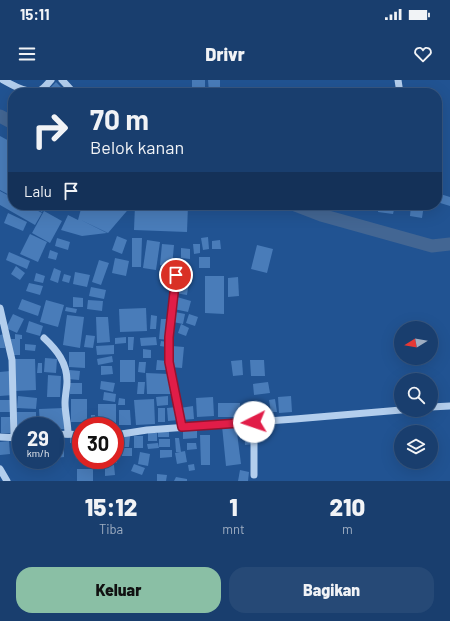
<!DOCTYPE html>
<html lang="id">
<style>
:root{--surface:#193e6e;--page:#264976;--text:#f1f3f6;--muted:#9faec2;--line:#375781;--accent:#8abfa5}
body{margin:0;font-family:Barlow,sans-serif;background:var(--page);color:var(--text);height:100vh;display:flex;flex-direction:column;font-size:15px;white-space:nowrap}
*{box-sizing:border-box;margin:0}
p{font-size:13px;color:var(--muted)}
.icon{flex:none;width:22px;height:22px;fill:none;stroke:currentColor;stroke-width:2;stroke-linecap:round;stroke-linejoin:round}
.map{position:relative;height:401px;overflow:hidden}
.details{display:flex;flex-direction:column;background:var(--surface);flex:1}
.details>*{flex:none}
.top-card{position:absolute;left:8px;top:8px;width:434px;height:122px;border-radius:16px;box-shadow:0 4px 16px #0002,0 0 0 1px var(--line);background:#193e6e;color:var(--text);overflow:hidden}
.needle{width:26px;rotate:259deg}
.tools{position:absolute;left:394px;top:241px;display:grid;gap:8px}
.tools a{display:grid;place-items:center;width:44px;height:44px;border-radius:50%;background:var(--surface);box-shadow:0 4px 16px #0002,0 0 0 1px var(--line);font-size:20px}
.speed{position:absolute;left:12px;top:337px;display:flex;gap:8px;font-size:20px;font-weight:700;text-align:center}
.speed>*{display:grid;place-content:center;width:52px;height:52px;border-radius:50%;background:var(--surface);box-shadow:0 4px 16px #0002,0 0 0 1px var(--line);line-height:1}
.speed small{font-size:10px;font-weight:400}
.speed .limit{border:6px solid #d22;background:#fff;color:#111}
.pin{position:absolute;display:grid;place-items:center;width:34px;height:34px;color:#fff;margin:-17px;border:2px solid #fff;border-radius:50%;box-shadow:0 1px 4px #0007}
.me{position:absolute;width:44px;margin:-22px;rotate:266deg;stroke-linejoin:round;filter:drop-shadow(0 0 3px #0008)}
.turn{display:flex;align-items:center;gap:14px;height:84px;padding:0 16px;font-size:18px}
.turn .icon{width:52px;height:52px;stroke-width:2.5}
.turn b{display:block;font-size:28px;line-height:34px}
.then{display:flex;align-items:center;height:38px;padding:0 16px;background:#0003;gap:8px;font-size:15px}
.eta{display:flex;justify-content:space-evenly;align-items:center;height:68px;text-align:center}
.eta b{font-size:24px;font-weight:800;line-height:28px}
.action{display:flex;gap:8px;margin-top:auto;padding:8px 16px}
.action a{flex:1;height:46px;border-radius:16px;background:var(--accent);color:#111;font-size:16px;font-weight:800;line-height:46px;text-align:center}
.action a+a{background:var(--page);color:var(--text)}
.status{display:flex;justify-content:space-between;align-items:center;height:28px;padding:0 20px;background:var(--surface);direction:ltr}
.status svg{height:11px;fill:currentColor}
header{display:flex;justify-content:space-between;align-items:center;height:52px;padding:0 16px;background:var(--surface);font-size:18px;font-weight:800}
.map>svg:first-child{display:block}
</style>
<div class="status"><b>15:11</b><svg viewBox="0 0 49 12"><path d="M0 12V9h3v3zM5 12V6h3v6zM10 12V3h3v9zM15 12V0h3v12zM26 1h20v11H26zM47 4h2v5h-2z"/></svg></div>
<header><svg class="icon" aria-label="menu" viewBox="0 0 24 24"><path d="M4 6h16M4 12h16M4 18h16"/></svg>Drivr<svg class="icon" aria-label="heart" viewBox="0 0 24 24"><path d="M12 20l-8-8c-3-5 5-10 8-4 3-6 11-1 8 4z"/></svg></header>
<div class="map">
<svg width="450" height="401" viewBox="0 0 450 401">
<rect width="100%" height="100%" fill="#215392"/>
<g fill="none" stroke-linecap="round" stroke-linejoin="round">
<g stroke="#436693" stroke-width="13">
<polyline points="0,36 13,43"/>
<polyline points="295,125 321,135 432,166 450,164"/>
</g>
</g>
<g fill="#497cb9">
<rect x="192" y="0" width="13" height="13"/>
<polygon points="208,0 220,0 220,13 209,13"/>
<polygon points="56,2 67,13 51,13 48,10"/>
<polygon points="0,56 13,63 13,117 0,110"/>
<polygon points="0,111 13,118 13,125 27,125 42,133 35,145 0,125"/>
<polygon points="437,113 450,117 450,126 437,122"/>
<polygon points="29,125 46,125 42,132"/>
<polygon points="82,125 132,125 108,153 81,140 107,153 82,156 61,150 68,135 78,140"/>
<polygon points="135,125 188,125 187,152 134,150"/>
<polygon points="379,125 395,125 393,134 378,132"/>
<polygon points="411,125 424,125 422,138 410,136"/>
<polygon points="44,131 62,141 50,163 32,153"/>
<polygon points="8,133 27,142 23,151 4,143"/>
<polygon points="30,154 47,162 38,182 20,174"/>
<polygon points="117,156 127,160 122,174 112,170"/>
<polygon points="208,157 209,169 203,170 201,158"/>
<polygon points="57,158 70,162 68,170 55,166"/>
<polygon points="132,158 142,158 141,187 132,187"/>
<polygon points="147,160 160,162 156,190 143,188"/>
<polygon points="220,160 221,169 212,169 212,161"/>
<polygon points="162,164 174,165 172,187 160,185"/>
<polygon points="193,164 200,164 200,173 194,174"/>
<polygon points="257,165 273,169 267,193 251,189"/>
<polygon points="181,168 190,169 190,179 181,178"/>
<polygon points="50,170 58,173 56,180 48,178"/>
<polygon points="9,172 30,181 27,189 6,180"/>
<rect x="199" y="177" width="11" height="11"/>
<polygon points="115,178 129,181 126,196 112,193"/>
<polygon points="99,180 109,183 101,205 92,202"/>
<polygon points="179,184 191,186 187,215 175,213"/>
<polygon points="16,186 25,193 20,200 11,194"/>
<polygon points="54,188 61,191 58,203 50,200"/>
<polygon points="75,192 90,195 87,207 73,204"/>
<polygon points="36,193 45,196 43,203 34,201"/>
<polygon points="64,194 71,196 69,203 62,201"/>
<polygon points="205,196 224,196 224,234 205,233"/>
<polygon points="238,197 239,216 228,217 228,198"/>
<polygon points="29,203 43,206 40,215 26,211"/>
<polygon points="91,207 106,210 104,219 89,216"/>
<polygon points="73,217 83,218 83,227 73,227"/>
<polygon points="177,217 191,221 188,232 174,229"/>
<polygon points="22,219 41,226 38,236 18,229"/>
<polygon points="46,220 64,225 58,247 40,242"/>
<polygon points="88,220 103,221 102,231 87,229"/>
<polygon points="66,227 77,229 76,233 65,231"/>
<polygon points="146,228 147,251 120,252 119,229"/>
<polygon points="175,232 185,234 183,244 173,242"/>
<polygon points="13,234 24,239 17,253 6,248"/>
<polygon points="189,234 198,237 195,246 186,243"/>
<polygon points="67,235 84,237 80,268 63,265"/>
<polygon points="151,235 157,236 156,249 150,249"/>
<polygon points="96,237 108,237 110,262 97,263"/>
<polygon points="161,239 170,239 169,260 159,259"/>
<polygon points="29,241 43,246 40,256 26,252"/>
<polygon points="181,244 189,248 186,256 178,253"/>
<polygon points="4,254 5,268 0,268 0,255"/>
<polygon points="15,254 22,255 22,259 15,259"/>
<polygon points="86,255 95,256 93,268 84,267"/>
<polygon points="126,257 126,263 115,264 115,258"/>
<polygon points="128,257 134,257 133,270 128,270"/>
<polygon points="156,257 157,265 141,266 140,258"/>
<polygon points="11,259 20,259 20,275 12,275"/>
<polygon points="161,261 168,262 167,267 160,266"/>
<polygon points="25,264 36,265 35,271 25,270"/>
<polygon points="114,265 114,274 97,275 96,266"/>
<polygon points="172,266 184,267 182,288 170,287"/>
<polygon points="143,269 151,270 151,278 143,278"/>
<polygon points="69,272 85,272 85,288 69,287"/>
<polygon points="112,276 113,282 98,285 97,279"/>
<polygon points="45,278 57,279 56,293 44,292"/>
<polygon points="14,279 35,279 36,310 15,311"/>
<rect x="120" y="280" width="15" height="22"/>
<polygon points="157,280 167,281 166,290 156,290"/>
<polygon points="242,280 243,295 233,296 231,281"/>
<polygon points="250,280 264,280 265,296 251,296"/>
<polygon points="139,282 146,282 145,293 138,292"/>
<polygon points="38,283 42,283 42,293 37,293"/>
<polygon points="101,286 112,286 113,294 101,295"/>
<polygon points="69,290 80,291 79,300 68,299"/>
<polygon points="10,291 13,315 0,316 0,292"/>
<polygon points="146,293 169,294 172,314 147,314"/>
<polygon points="48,295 61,296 60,317 47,317"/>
<polygon points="101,301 115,303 113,312 100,309"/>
<polygon points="138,302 145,302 144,314 137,314"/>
<polygon points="268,302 270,313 254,315 253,304"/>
<rect x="70" y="303" width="12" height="11"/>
<polygon points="104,312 116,314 115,322 103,320"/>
<polygon points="18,316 37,318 36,329 17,328"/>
<polygon points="168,316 168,325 157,326 156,317"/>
<polygon points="291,316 292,332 279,333 278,317"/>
<polygon points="213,317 214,336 197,337 196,318"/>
<polygon points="119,318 125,319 125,325 118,325"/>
<rect x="71" y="319" width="16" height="23"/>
<polygon points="154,319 155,344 136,345 134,320"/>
<polygon points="275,319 277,332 271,332 269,320"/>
<rect x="0" y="320" width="10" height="12"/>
<rect x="218" y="323" width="22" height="14"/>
<rect x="98" y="324" width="18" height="22"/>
<polygon points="193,326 194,339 181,340 180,328"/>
<polygon points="177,327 179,340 168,341 167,328"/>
<polygon points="64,328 65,349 55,349 55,346 40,346 39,329"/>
<rect x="158" y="328" width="7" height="14"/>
<polygon points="119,330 130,330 131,345 119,345"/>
<polygon points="14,332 36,332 36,346 21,346 21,351 14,351"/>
<rect x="91" y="335" width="4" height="11"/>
<rect x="1" y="337" width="9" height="16"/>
<polygon points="252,344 254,364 245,365 244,345"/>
<polygon points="236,345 241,384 226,386 222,346"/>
<polygon points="183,348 197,348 197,358 183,359"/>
<rect x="158" y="350" width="11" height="7"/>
<rect x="148" y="353" width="9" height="8"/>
<polygon points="200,355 210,355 210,385 201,385"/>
<polygon points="120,356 130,356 129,367 120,367"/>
<rect x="134" y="356" width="9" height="12"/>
<polygon points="60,357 61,366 55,367 55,358"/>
<polygon points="70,357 81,358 81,363 70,363"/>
<polygon points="175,358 179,358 181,372 176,372"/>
<rect x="159" y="359" width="11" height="8"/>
<polygon points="9,361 10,374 0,375 0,362"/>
<polygon points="158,363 159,368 148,369 147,364"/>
<polygon points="187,363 196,363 197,369 187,370"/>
<rect x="122" y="368" width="10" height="8"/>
<polygon points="75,369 81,369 81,378 76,379"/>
<polygon points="64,370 64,377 55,378 55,371"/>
<polygon points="160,370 172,370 172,377 160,378"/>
<polygon points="185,371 187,382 177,384 175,373"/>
<polygon points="140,372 150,374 148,386 138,384"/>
<polygon points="115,374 117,374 117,383 112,382 112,380 115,380"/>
<polygon points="134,384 145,388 142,395 131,391"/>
<polygon points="194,384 195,390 189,391 188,385"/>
<polygon points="105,385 114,385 115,395 105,396"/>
<rect x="77" y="389" width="16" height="12"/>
<polygon points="240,390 249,392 248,401 238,401"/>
<polygon points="157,394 167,395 166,401 157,401"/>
<polygon points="176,397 187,399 187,401 174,401"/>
</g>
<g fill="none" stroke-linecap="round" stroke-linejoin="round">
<g stroke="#b3ceed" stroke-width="7">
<path d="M3,0C12,5 29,15 39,11C44,9 48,3 51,0"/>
<polyline points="62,0 74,13"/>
<polyline points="398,0 400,13"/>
<polyline points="305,13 327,11"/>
<polyline points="176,195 169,257 169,282 182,347"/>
<polyline points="0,228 12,280 14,358"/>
<path d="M44,258C57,270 67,283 67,301C67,308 65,316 65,323C65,333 68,343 68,354"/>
<polyline points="431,327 450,326"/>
<polyline points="55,355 68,354 81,355"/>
<polyline points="115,355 147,350 295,339 401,330"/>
<polyline points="0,357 21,358"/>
<polyline points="0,389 7,401"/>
<polyline points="254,395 254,342"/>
</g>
</g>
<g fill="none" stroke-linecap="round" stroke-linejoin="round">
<defs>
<polyline id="route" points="176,195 169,257 169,282 182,347 254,342"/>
</defs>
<use href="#route" stroke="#92132f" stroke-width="10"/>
<use href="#route" stroke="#e11d48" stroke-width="7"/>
</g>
</svg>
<div class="tools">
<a><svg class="needle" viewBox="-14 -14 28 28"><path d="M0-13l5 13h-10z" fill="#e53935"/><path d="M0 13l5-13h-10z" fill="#9faec2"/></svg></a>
<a><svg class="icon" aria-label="search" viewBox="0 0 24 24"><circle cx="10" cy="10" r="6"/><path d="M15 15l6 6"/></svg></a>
<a><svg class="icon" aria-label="layers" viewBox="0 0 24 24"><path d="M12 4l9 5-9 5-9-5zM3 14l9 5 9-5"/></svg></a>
</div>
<div class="speed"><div>29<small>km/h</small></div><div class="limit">30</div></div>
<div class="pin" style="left:176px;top:195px;background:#d93025"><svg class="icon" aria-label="arrive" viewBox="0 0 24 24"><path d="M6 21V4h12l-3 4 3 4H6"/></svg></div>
<svg class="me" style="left:254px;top:342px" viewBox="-20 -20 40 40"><circle r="19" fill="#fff"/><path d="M0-13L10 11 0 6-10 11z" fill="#e11d48"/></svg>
<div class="top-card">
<div class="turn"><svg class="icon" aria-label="right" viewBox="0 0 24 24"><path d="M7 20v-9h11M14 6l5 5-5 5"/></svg><div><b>70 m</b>Belok kanan</div></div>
<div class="then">Lalu<svg class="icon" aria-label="arrive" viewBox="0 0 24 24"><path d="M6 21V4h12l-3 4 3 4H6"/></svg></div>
</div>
</div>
<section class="details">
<div class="eta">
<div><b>15:12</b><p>Tiba</p></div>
<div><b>1</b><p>mnt</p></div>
<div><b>210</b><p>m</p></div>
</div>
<div class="action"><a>Keluar</a><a>Bagikan</a></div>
</section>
